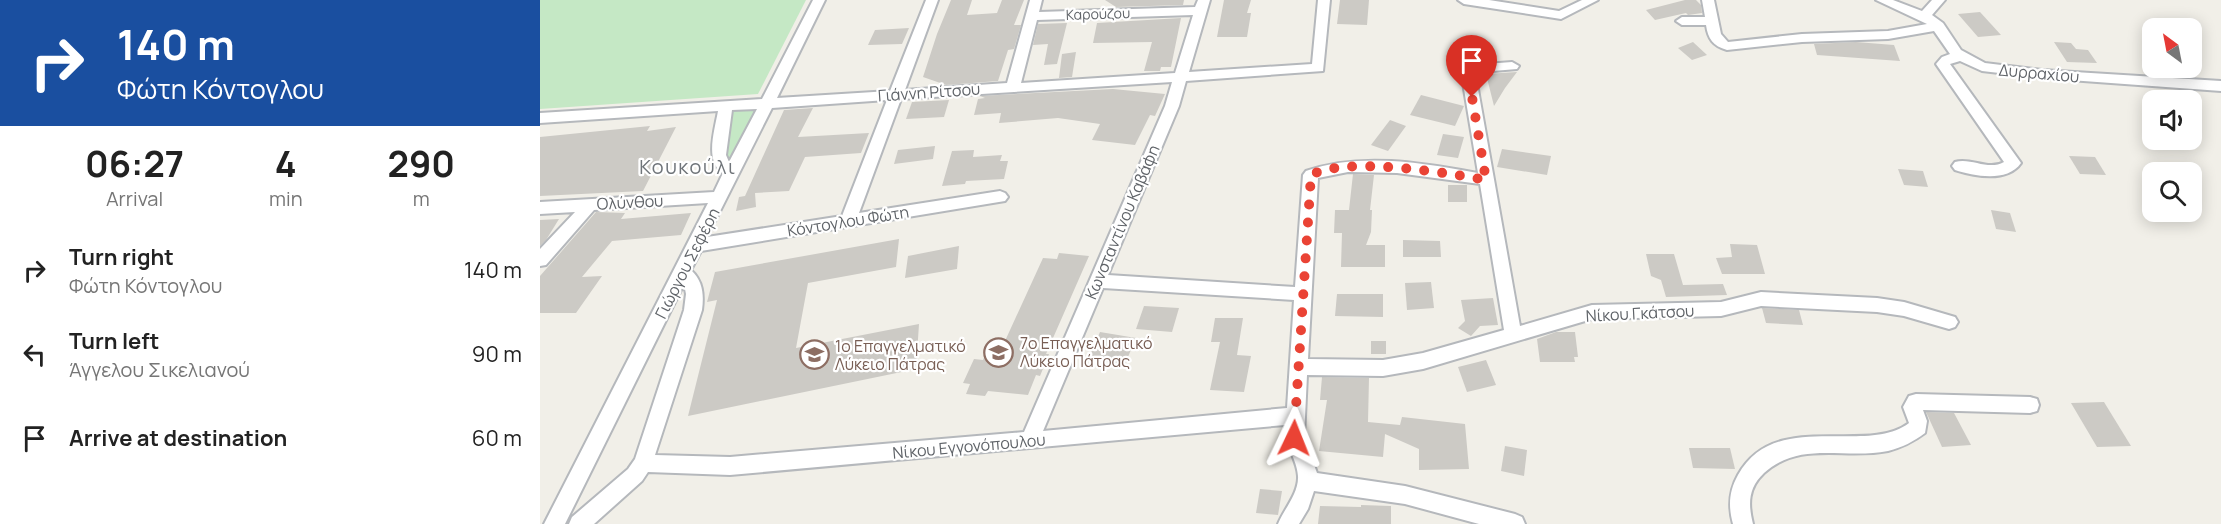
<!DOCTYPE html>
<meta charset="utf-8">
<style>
:root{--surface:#fff;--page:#f6f6f6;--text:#222;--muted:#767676}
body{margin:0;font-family:Manrope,sans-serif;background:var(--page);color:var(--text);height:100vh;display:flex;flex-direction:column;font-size:22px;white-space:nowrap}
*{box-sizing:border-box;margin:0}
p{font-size:20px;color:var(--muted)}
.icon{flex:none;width:33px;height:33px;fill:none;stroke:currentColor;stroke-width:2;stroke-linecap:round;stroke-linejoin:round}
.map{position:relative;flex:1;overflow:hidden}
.details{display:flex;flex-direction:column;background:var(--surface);width:540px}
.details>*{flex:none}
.banner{background:#1a4fa0;color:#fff;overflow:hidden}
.needle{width:39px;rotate:328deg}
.fabs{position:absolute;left:1602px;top:18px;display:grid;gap:12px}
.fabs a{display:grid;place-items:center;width:60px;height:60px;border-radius:12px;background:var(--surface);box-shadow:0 3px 15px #0003;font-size:30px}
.pin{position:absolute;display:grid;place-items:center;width:51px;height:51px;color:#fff;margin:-62px -26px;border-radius:50% 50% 50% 0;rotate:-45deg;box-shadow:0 0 6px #0007}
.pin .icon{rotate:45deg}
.me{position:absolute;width:66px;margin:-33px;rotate:2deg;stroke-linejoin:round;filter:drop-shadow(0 0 4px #0008)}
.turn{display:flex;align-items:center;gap:21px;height:126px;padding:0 18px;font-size:27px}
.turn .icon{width:78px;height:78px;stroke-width:2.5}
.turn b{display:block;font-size:42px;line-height:51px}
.eta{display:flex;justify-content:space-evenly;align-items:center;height:102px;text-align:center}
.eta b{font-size:36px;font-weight:700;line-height:42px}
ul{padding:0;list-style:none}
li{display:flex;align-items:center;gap:18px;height:84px;padding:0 18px}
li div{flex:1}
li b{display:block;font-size:22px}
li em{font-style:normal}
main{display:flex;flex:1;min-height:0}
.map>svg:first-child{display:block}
</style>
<main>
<section class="details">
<div class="banner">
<div class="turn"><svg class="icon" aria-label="right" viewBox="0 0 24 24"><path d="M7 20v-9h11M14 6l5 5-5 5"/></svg><div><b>140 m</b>Φώτη Κόντογλου</div></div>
</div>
<div class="eta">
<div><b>06:27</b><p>Arrival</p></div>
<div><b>4</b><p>min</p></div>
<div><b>290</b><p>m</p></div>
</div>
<ul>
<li><svg class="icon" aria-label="right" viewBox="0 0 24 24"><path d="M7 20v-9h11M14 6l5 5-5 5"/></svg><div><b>Turn right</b><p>Φώτη Κόντογλου</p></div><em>140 m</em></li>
<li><svg class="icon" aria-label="left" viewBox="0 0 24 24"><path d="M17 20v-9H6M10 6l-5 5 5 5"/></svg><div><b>Turn left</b><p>Άγγελου Σικελιανού</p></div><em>90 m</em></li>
<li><svg class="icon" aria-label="arrive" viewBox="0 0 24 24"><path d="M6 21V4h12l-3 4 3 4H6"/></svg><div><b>Arrive at destination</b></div><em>60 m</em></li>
</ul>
</section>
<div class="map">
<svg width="1681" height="524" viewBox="0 0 1681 524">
<rect width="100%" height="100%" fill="#f1efe8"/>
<g fill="#c5e8c5">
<polygon points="0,0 266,0 218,94 0,109"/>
<polygon points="228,102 193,172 184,167 186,105"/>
</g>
<g fill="#cccac5">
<polygon points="411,0 432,0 427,15 457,13 462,0 484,0 474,25 481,25 474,49 468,50 458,81 406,85 383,77 397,34"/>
<polygon points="565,0 644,0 643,5 576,7"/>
<polygon points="684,0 711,0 707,13 711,13 707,37 677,37"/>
<polygon points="800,0 829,0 827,25 797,24"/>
<polygon points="1145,0 1156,0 1161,5 1162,13 1148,15 1146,13 1115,20 1106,10"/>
<polygon points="1440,12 1461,35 1438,37 1418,14"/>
<polygon points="641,18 631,67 621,67 620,71 604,71 612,42 553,43 557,23"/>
<polygon points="527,23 517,64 504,65 508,44 493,45 498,24"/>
<polygon points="369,28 362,44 328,45 335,30"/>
<polygon points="1153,42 1167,55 1152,60 1138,48"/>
<polygon points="1316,42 1354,45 1360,61 1277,55 1274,44"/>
<polygon points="1514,42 1531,43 1536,49 1548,50 1557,63 1527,62"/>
<polygon points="536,52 532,77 519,78 522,54"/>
<polygon points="977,72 965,88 954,106 946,74"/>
<polygon points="573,89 625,94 615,116 610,115 595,145 552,140 560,124 518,118 459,123 461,113 434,115 438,99 445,98 440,96"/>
<polygon points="881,95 924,106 915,126 870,115"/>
<polygon points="409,100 404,117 366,119 372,102"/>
<polygon points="273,108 258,137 329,133 321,153 265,157 249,191 215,193 216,207 196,211 199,197 205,196 244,110"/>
<polygon points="850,120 866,126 848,151 831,145"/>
<polygon points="110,126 107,131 136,127 103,191 0,196 0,137"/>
<polygon points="903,134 924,137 918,158 897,155"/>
<polygon points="395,146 393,159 354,164 358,150"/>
<polygon points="962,149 1011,156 1007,175 957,167"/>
<polygon points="434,150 433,157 462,155 460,161 468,161 464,179 426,181 425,184 402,186 412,151"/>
<polygon points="1529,156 1555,157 1566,175 1540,174"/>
<polygon points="1358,169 1383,171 1388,187 1364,185"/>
<polygon points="813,174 834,175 830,210 832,210 831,232 826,245 845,245 845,267 801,267 802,233 794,233 795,210 809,210"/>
<rect x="908" y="185" width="19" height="17"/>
<polygon points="1451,210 1470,213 1476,232 1456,229"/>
<polygon points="56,212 85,213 81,219 151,213 141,235 72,241 42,277 62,276 36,313 0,313 0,276"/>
<polygon points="19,219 6,240 0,246 0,220"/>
<polygon points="359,239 356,267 268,283 256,348 379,324 376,369 148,416 177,300 167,302 175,272"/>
<polygon points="863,240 900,241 901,257 863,257"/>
<polygon points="1190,244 1217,245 1225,274 1182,274 1176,258 1192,257"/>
<polygon points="419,246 417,269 365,278 368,256"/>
<polygon points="519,253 549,256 506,354 509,354 500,376 496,375 488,395 448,391 445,396 426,394 430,384 423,383 434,359 443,360 448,349 465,341 503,258 517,259"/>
<polygon points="1106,254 1134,254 1143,285 1183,284 1187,295 1126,297 1121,280 1111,276"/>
<polygon points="891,282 894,308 867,310 865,283"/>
<polygon points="797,294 843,294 843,317 795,316"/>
<polygon points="953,298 958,325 940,326 931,336 918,328 925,321 921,300"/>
<polygon points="604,306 639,308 632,332 596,329"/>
<polygon points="1222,308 1259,310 1263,325 1226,323"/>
<polygon points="675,318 703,318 697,355 711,356 704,392 670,390 680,342 671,342"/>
<polygon points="560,332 596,338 585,364 548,359"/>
<polygon points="1016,332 1035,332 1038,357 1034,357 1035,362 1000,362 997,339"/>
<rect x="831" y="341" width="15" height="13"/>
<polygon points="946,360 956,385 927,392 918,367"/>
<polygon points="782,377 829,378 828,422 860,425 862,417 925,424 929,469 879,470 879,449 845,434 843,457 779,451 787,400 780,400"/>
<polygon points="1564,402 1591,446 1557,447 1531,403"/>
<polygon points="1386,412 1414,413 1431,445 1402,447"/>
<polygon points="965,446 987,450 984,476 961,471"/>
<polygon points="1149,448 1190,448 1195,469 1153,468"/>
<polygon points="720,489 742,491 738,515 716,513"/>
<polygon points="821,505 851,506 851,524 778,524 780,506 821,507"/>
</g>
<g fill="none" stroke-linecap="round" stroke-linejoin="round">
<defs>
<g id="minor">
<path d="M273,0H285L237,98L350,91L386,0H398L365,90L467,83L490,0H502L499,12L655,7L658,0H670L649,72L772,64L778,0H790L783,71L646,81L639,106L568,275L755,287L763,175L766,171C821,152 882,163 938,173L922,77L932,65L972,62L979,66L977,69L941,72L936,78L980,326L1052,305L1181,302L1221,292L1337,298L1364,302L1415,317L1418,322L1415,327L1409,329L1364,316L1337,312L1221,306L1181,316L1052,319L883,369L843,376L767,375L764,438L777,473L865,486L975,514L982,517L985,524H939L865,504L774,491L768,509L759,524H738C744,509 759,493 758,476C757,458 744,446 745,425L190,475L108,472L102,481L54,524H29L32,517L88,469L95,459L144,310L146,294L144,284L25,524H4L168,203L54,210L6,265L0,266V249L35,212L0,214V202L174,192L183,173C164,162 175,129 178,111L0,123V113L222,99ZM653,15L635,73L481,83L497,20ZM632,82L625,106L484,432L190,457L115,455L162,310C164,295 163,281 151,270L161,251L465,201L468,197L465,193L460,191L319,213L361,99ZM347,100L302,216L167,237L232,108ZM217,109L189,162L186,155L192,110ZM808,172L857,173L940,184L964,330L883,353L843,360L768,359L778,178ZM563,288L754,300L747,408L503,431Z"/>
<polygon points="918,0 949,0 1019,11 1042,0 1058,0 1021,19 924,4"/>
<path d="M1162,0H1174L1181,34L1188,42L1262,34L1348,31L1387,24L1336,0H1353L1382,11L1392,0H1405L1392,15L1403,23L1421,50L1445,63L1502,70L1681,81V91L1502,78L1442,71L1420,61L1410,64L1481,163C1467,183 1434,176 1415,170L1412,166L1415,162C1431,157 1448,171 1464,162L1396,64L1402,57L1410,54L1394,31L1348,39L1262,42L1187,50C1173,46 1168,39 1166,25H1142L1136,21L1142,17H1165Z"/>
<path d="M1376,394L1490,397L1497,399L1499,405L1497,411L1490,413L1383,410L1387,421L1385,433C1373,442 1363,447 1348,451C1304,460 1261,440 1224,473C1208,488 1208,504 1213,524H1193C1188,506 1189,491 1198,475C1235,408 1325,456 1369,423L1363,407L1369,396Z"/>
</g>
</defs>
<use href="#minor" stroke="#b5b8bc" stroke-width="4"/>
<use href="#minor" fill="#fff" fill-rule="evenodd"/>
</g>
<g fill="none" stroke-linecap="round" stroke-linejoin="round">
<path stroke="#ea4335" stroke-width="10" stroke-dasharray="0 18" d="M754,438L771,175C806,156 907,173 946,180L932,97"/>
</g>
<defs>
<symbol id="school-ring" viewBox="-11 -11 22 22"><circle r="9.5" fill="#fff" stroke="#8d6e63" stroke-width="1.5"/><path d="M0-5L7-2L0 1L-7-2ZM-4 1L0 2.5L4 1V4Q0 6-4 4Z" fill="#8d6e63"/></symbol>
</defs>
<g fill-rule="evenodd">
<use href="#school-ring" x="442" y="336" width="33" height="33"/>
<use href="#school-ring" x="258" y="338" width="33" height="33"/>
</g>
<g text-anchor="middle" stroke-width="4.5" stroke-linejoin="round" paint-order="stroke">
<g font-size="14" fill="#5f6368" stroke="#fff">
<text transform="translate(558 14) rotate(-2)" y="5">Καρούζου</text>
</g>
<g font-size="16" fill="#5f6368" stroke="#fff">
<text transform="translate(1499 73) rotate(5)" y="6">Δυρραχίου</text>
<text transform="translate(389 92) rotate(-4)" y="6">Γιάννη Ρίτσου</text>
<text transform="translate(90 202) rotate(-3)" y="6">Ολύνθου</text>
<text transform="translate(308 221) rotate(-9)" y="6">Κόντογλου Φώτη</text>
<text transform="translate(582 222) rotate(-67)" y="6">Κωνσταντίνου Καβάφη</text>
<text transform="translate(147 263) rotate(-63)" y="6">Γιώργου Σεφέρη</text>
<text transform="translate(1100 313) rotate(-3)" y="6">Νίκου Γκάτσου</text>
<text transform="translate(429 446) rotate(-5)" y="6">Νίκου Εγγονόπουλου</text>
</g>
<g font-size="16" fill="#785e54" stroke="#fff" text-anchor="start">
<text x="480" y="349">7ο Επαγγελματικό<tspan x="480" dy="18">Λύκειο Πάτρας</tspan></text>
<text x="295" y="352">1o Επαγγελματικό<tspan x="295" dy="18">Λύκειο Πάτρας</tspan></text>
</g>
<g font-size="20" letter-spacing="1.5" fill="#70757a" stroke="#fff">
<text x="148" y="174">Κουκούλι</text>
</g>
</g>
</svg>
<div class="fabs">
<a><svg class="needle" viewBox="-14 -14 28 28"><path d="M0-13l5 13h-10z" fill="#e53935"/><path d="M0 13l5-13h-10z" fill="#767676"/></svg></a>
<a><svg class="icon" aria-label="sound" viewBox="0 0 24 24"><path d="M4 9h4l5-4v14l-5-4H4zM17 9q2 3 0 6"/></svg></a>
<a><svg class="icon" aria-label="search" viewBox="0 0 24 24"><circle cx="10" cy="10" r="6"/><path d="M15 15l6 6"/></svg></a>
</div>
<div class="pin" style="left:932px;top:97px;background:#d93025"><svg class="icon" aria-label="arrive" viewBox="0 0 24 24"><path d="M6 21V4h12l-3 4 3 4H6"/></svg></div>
<svg class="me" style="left:754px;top:438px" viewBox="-20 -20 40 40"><path d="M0-17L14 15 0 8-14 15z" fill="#ea4335" stroke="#fff" stroke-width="4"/></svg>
</div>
</main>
